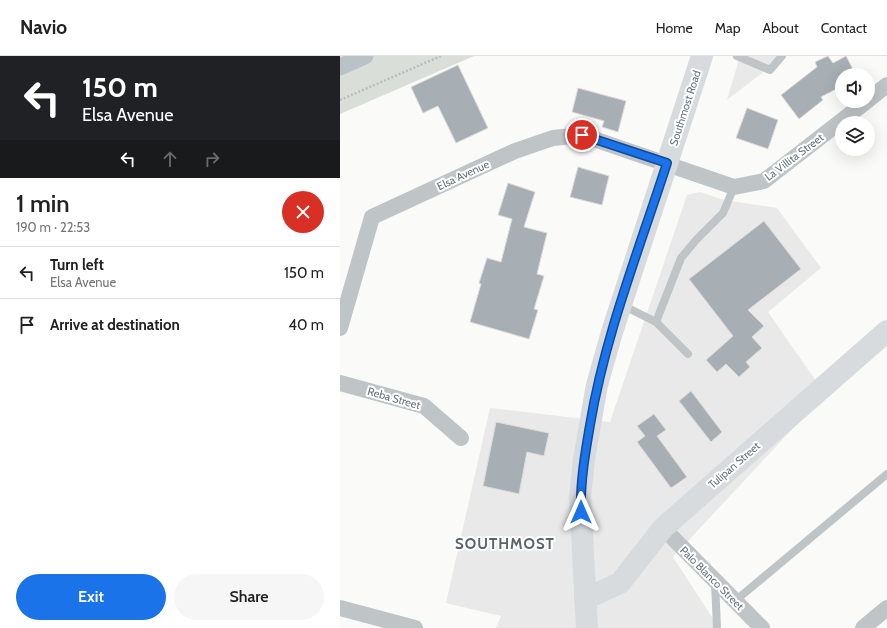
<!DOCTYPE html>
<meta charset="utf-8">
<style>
:root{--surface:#fff;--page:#f6f6f6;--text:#222;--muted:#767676;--line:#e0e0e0;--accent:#1a73e8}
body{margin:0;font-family:Cabin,sans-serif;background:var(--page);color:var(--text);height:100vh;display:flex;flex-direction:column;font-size:15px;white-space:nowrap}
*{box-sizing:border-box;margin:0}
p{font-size:13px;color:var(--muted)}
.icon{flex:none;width:22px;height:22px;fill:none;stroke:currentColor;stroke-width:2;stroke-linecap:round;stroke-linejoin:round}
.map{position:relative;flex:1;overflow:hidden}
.panel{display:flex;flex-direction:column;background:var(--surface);width:340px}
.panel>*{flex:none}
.top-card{background:#202124;color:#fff;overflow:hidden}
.buttons{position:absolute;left:495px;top:12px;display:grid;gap:8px}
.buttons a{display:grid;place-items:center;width:40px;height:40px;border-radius:50%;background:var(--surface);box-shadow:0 4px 16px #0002;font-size:20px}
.pin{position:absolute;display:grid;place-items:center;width:34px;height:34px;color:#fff;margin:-17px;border:2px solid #fff;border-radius:50%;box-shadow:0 1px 4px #0007}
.me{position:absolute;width:44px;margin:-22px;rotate:0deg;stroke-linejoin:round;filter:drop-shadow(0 0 3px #0008)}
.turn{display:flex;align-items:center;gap:14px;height:84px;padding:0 16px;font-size:18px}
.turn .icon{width:52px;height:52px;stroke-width:2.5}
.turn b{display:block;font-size:28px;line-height:34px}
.lanes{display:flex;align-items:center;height:38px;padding:0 16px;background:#0003;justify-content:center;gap:20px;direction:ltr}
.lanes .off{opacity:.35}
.round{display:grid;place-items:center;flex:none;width:42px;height:42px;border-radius:21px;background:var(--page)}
.summary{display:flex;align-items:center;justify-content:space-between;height:68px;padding:0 16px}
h1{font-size:24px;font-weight:600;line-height:30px}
.primary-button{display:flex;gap:8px;margin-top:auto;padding:8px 16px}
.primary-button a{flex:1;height:46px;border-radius:24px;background:var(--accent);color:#fff;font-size:16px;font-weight:600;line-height:46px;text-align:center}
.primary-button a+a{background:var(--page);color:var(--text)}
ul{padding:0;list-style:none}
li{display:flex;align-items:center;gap:12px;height:52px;padding:0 16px;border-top:1px solid var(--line)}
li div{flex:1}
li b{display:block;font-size:15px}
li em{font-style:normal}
header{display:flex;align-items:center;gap:24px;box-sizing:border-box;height:56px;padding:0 20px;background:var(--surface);border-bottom:1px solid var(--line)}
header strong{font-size:19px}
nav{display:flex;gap:22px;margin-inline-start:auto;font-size:14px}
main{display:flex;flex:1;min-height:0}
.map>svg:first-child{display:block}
</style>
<header>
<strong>Navio</strong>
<nav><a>Home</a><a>Map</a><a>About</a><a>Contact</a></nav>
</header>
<main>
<section class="panel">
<div class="top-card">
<div class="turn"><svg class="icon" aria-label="left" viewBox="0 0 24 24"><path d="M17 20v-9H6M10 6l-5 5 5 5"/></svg><div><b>150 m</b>Elsa Avenue</div></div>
<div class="lanes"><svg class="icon" aria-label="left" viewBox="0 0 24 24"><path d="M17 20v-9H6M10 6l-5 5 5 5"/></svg><svg class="icon off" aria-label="ahead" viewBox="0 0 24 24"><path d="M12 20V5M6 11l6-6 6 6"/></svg><svg class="icon off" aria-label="right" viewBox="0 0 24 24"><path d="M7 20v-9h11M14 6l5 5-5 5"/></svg></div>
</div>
<div class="summary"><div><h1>1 min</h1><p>190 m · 22:53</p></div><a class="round" style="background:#d93025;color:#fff"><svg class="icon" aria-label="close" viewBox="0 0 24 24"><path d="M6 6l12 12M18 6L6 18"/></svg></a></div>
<ul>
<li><svg class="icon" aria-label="left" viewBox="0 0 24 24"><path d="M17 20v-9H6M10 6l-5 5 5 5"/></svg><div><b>Turn left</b><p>Elsa Avenue</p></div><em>150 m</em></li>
<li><svg class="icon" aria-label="arrive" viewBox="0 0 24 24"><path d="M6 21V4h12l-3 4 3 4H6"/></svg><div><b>Arrive at destination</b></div><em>40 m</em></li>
</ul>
<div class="primary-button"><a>Exit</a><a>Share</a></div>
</section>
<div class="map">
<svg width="547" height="572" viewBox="0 0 547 572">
<rect width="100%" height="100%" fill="#fafaf8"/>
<g fill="#e8e9e8">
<polygon points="400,0 444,0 387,44"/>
<polygon points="360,136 384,144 437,152 481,212 428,256 485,338 333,501 379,572 156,572 161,560 106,547 150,352 270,366 347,139"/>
</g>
<polygon fill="#daded8" points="0,0 134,0 0,58"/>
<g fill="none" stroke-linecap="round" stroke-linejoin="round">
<polyline stroke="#b9c3c7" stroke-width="17" points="0,11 25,0"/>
</g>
<g fill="#a7afb4" stroke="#dcdcda">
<polygon points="488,0 493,7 506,0 516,19 502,19 502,30 481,41 483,44 459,63 441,39 477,11 475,6"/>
<polygon points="118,9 148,72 116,87 98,50 83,57 71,31"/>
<polygon points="238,32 286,45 278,76 262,71 264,65 232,56"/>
<polygon points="407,52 438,64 428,93 396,82"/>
<polygon points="238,111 269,120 262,149 230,141"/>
<polygon points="168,127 195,136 184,171 207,177 197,218 204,220 194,253 198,254 189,283 130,266 141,228 139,227 147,202 161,206 172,163 158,159"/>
<polygon points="424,165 461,213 408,254 424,270 412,281 422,292 406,306 410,311 399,321 386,308 377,316 366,304 393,280 349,223"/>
<polygon points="351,335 382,376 371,386 339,345"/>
<polygon points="314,358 326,374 317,380 347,421 331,432 297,386 305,380 297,370"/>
<polygon points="156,366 209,377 204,400 187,396 179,438 143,430"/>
</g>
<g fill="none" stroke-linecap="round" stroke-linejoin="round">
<polyline stroke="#babdc0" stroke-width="2.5" stroke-dasharray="2 2" stroke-linecap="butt" points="0,44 101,0"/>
<g stroke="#bfc4c7" stroke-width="8">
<polyline points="397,0 430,14 442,0"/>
<polyline points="282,249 316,266 348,298"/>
<polyline points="316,266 341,202 357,183 383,157 394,131"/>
<polyline points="375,526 377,572"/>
<polyline points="395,545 547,418"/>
</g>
<g stroke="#bfc4c7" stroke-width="16">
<polyline points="528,44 547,29"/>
<polyline points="0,272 32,161 175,95 213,82 242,79 394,131 424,125 527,45"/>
<polyline points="0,327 84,350 121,382"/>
<polyline points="323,472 422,572"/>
<polyline points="0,552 75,572"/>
<polyline points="523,572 547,552"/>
</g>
<g stroke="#d8dbde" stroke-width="22">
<polyline points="245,543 280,527 323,472 547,275"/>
<polyline points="247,572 240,441 244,403 257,329 272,276 362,0"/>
</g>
</g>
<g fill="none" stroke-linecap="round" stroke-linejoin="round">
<defs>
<path id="route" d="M241,456C240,427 245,398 250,369C265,279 299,194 327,107L242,79"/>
</defs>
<use href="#route" stroke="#114b97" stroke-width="10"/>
<use href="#route" stroke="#1a73e8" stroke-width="7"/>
</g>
<g text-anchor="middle" stroke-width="4" stroke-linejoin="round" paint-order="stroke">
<g font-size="11" fill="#67757f" stroke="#fff">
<text transform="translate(345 52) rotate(-72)" y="4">Southmost Road</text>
<text transform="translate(454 101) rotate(-37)" y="4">La Villita Street</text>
<text transform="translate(123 119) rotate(-25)" y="4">Elsa Avenue</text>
<text transform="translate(54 342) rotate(16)" y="4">Reba Street</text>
<text transform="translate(394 409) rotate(-41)" y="4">Tulipan Street</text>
<text transform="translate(372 522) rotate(45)" y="4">Palo Blanco Street</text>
</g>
<g font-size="15" font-weight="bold" letter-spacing="1" fill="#59646b" stroke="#fff">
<text x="165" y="493">SOUTHMOST</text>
</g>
</g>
</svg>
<div class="buttons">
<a><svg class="icon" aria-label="sound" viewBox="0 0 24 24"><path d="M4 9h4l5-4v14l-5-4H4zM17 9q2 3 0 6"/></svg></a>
<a><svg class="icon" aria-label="layers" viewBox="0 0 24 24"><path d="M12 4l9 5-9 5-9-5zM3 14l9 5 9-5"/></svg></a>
</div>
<div class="pin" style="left:242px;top:79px;background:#d93025"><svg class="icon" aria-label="arrive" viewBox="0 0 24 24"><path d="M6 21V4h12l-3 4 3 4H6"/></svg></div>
<svg class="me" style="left:241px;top:456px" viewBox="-20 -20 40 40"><path d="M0-17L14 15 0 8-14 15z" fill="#1a73e8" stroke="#fff" stroke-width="4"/></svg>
</div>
</main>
